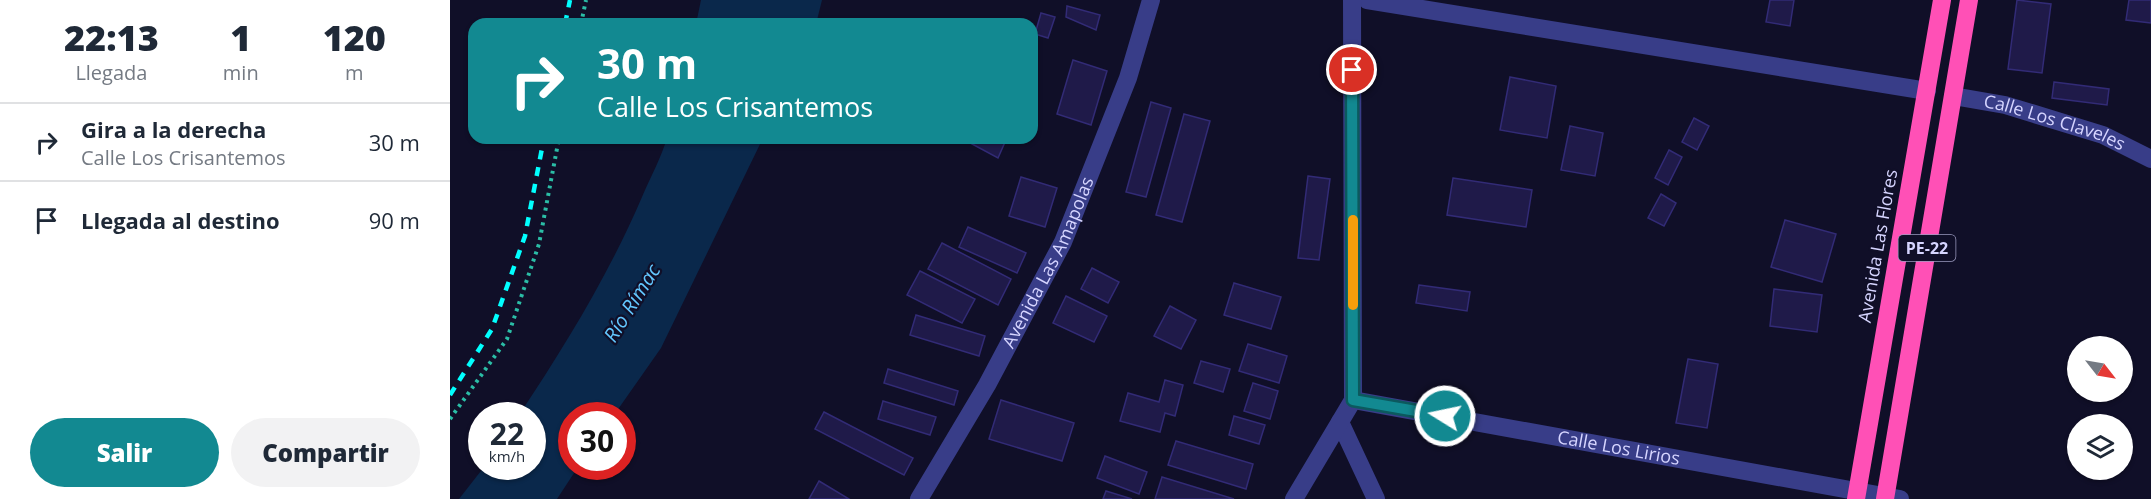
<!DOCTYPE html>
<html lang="es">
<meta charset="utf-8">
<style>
:root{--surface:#fff;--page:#f2f2f3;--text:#1f2937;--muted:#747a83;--line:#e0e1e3;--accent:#128991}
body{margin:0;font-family:"Open Sans",sans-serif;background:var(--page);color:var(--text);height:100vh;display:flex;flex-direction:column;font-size:22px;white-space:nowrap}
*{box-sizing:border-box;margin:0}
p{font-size:20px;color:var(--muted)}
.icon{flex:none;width:33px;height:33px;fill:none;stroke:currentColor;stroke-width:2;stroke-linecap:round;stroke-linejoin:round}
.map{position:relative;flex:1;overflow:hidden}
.side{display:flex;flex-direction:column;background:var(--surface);width:450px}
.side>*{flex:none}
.banner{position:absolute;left:18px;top:18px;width:570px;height:126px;border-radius:18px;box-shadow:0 2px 4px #0004;background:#128991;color:#fff;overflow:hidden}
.needle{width:39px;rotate:121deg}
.tools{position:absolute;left:1617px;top:336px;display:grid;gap:12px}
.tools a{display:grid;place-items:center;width:66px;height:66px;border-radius:50%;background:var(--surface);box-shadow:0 2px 4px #0004;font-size:30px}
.speed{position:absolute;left:18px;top:402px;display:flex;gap:12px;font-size:30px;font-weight:700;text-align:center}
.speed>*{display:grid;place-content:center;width:78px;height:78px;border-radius:50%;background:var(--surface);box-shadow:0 2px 4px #0004;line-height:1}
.speed small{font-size:15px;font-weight:400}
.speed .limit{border:9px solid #d22;background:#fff;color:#111}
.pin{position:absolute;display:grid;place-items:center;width:51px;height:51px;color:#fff;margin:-26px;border:3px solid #fff;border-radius:50%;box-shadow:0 2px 6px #0007}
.me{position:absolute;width:66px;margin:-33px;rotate:280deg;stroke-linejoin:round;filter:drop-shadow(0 0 4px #0008)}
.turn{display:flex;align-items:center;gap:21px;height:126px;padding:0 30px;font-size:27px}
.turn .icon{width:78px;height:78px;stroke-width:2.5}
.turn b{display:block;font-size:42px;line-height:51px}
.eta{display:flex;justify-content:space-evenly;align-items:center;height:102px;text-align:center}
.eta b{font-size:36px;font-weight:800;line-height:42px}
.cta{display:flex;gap:12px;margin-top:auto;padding:12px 30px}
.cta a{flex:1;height:69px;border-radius:36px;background:var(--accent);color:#fff;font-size:24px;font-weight:800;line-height:69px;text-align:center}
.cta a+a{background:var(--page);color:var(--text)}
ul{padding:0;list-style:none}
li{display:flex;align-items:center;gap:18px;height:78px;padding:0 30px;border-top:2px solid var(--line)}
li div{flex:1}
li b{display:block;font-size:22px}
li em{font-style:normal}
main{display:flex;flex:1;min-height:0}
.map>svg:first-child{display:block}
</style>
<main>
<section class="side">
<div class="eta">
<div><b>22:13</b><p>Llegada</p></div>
<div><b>1</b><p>min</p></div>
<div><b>120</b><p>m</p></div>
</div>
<ul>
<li><svg class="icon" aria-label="right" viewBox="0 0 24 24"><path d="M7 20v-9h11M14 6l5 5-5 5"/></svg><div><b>Gira a la derecha</b><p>Calle Los Crisantemos</p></div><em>30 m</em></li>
<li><svg class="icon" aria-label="arrive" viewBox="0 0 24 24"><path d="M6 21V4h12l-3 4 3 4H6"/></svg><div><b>Llegada al destino</b></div><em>90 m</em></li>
</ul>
<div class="cta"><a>Salir</a><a>Compartir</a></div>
</section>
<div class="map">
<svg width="1701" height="499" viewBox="0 0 1701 499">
<rect width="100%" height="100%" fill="#100f28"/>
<g fill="#0a284b">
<polygon points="251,0 372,0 366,24 246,24"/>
<path d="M217,138H313L211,348L164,415L122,416V466L128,467L107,499H9L34,467L82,466V416L69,415C115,346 159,274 192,197C200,178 211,158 217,138Z"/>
</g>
<g fill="#1f1a49" stroke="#322b76" stroke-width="1.5">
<polygon points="1320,0 1344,0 1340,26 1316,22"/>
<polygon points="1567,0 1601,4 1592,73 1558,69"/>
<polygon points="1679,0 1701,0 1701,23 1676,20"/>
<polygon points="617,6 650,15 646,30 616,17"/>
<polygon points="591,13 605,17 598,38 585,34"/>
<polygon points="623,60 657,71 641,125 607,114"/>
<polygon points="1060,77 1106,86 1097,138 1050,130"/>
<polygon points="1604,82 1659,89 1657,105 1602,98"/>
<polygon points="701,102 721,108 696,197 676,192"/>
<polygon points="734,114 760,121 732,222 706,215"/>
<polygon points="1244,118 1259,126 1247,150 1232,142"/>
<polygon points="1120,126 1153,133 1145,176 1111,170"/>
<polygon points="511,138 547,138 555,142 548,158"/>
<polygon points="1219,150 1232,157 1218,185 1205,178"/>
<polygon points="858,176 880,179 869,260 848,258"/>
<polygon points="571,177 607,188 595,227 559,216"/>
<polygon points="1003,178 1082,190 1076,227 997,215"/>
<polygon points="1211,194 1226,203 1214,226 1198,218"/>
<polygon points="1335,220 1386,234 1372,282 1321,267"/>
<polygon points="518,227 576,253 567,273 509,247"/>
<polygon points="492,243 561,279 548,305 478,269"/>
<polygon points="642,268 669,282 658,303 631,289"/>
<polygon points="470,271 525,299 512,323 457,295"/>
<polygon points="784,283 831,297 821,329 774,315"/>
<polygon points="969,285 1020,292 1017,311 966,303"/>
<polygon points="1324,289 1372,295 1367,332 1320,326"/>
<polygon points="616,296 657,316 644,342 603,323"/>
<polygon points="720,306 746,320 731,349 704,336"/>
<polygon points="466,315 535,336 529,356 460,335"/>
<polygon points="798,344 837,356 829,383 789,371"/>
<polygon points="1238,359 1268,364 1257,428 1226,423"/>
<polygon points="751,361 780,369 773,392 744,383"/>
<polygon points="438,369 508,391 504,405 434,383"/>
<polygon points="715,380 733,385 725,416 715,413 710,432 670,421 678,393 709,402"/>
<polygon points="803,383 828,391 820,419 794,411"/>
<polygon points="551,400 624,423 612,461 539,439"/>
<polygon points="433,401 486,417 480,435 428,419"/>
<polygon points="374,412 463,458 454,475 365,429"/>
<polygon points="784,416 815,425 809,444 779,435"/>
<polygon points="726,441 803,464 796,489 718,465"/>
<polygon points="655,456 697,472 689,494 647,478"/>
<polygon points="712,477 784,499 705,499"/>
<polygon points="369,481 399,499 359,499"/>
<polygon points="656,491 682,499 653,499"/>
</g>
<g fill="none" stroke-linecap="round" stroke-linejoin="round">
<g stroke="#2bbda6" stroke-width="4" stroke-dasharray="3 4.5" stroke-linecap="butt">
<polyline points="131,24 136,0"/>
<polyline points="0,419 57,339 89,244 109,138"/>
</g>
<g stroke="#383d88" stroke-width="18">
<polyline points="917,0 1477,91"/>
<path id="s1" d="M1503,96L1555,105L1653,135L1701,159"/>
<path id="s2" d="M903,400L1450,499"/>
<polyline points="890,422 926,499"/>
<path id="s3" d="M469,499L537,385L613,242L678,78L701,0"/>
<polyline points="844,499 903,400 902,0"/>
</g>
<g stroke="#ff50b6" stroke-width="18">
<polyline points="1406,499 1492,0"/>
<polyline points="1435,499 1519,0"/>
</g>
<g stroke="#01ffff" stroke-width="4.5" stroke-dasharray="9 8" stroke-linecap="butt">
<polyline points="115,24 120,0"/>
<polyline points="0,395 42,329 75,236 94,138"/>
</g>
</g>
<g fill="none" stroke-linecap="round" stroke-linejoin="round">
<defs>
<polyline id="route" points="902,70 903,400 995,416"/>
</defs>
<use href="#route" stroke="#0c595e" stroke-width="15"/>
<use href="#route" stroke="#128991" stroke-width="10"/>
<polyline stroke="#f59e0b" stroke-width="10" points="903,220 903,305"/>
</g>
<g text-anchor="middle" stroke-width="4.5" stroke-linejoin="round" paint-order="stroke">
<rect fill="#100f28" stroke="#9b9abe" stroke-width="1.5" x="1448.5" y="235" width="57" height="26" rx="4.5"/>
<g font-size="16" font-weight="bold" fill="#d6d5ff">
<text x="1477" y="254">PE-22</text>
</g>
<g font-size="18" fill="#d6d5ff" stroke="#100f28">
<text dy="6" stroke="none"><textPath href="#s1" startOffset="105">Calle Los Claveles</textPath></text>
<text transform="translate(1428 246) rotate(-80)" y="6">Avenida Las Flores</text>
<text dy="6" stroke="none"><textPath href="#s3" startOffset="270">Avenida Las Amapolas</textPath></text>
<text dy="6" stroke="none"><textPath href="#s2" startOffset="270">Calle Los Lirios</textPath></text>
</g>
<g font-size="20" font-style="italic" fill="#63c7ff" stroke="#100f28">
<text transform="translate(182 303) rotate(-58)" y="7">Río Rímac</text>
</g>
</g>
</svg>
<div class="tools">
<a><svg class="needle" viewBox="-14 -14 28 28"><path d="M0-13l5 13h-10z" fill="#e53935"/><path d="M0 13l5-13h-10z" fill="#747a83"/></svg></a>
<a><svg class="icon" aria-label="layers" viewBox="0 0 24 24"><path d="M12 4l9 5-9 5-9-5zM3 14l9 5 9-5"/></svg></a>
</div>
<div class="speed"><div>22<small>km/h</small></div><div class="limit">30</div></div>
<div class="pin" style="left:902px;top:70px;background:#d93025"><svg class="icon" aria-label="arrive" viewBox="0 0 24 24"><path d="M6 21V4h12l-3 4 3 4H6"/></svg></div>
<svg class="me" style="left:995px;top:416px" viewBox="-20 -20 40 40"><circle r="17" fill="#128991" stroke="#fff" stroke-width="3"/><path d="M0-11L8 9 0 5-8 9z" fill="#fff"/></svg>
<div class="banner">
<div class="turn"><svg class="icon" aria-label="right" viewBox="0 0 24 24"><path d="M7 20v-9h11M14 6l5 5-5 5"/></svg><div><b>30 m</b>Calle Los Crisantemos</div></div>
</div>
</div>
</main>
